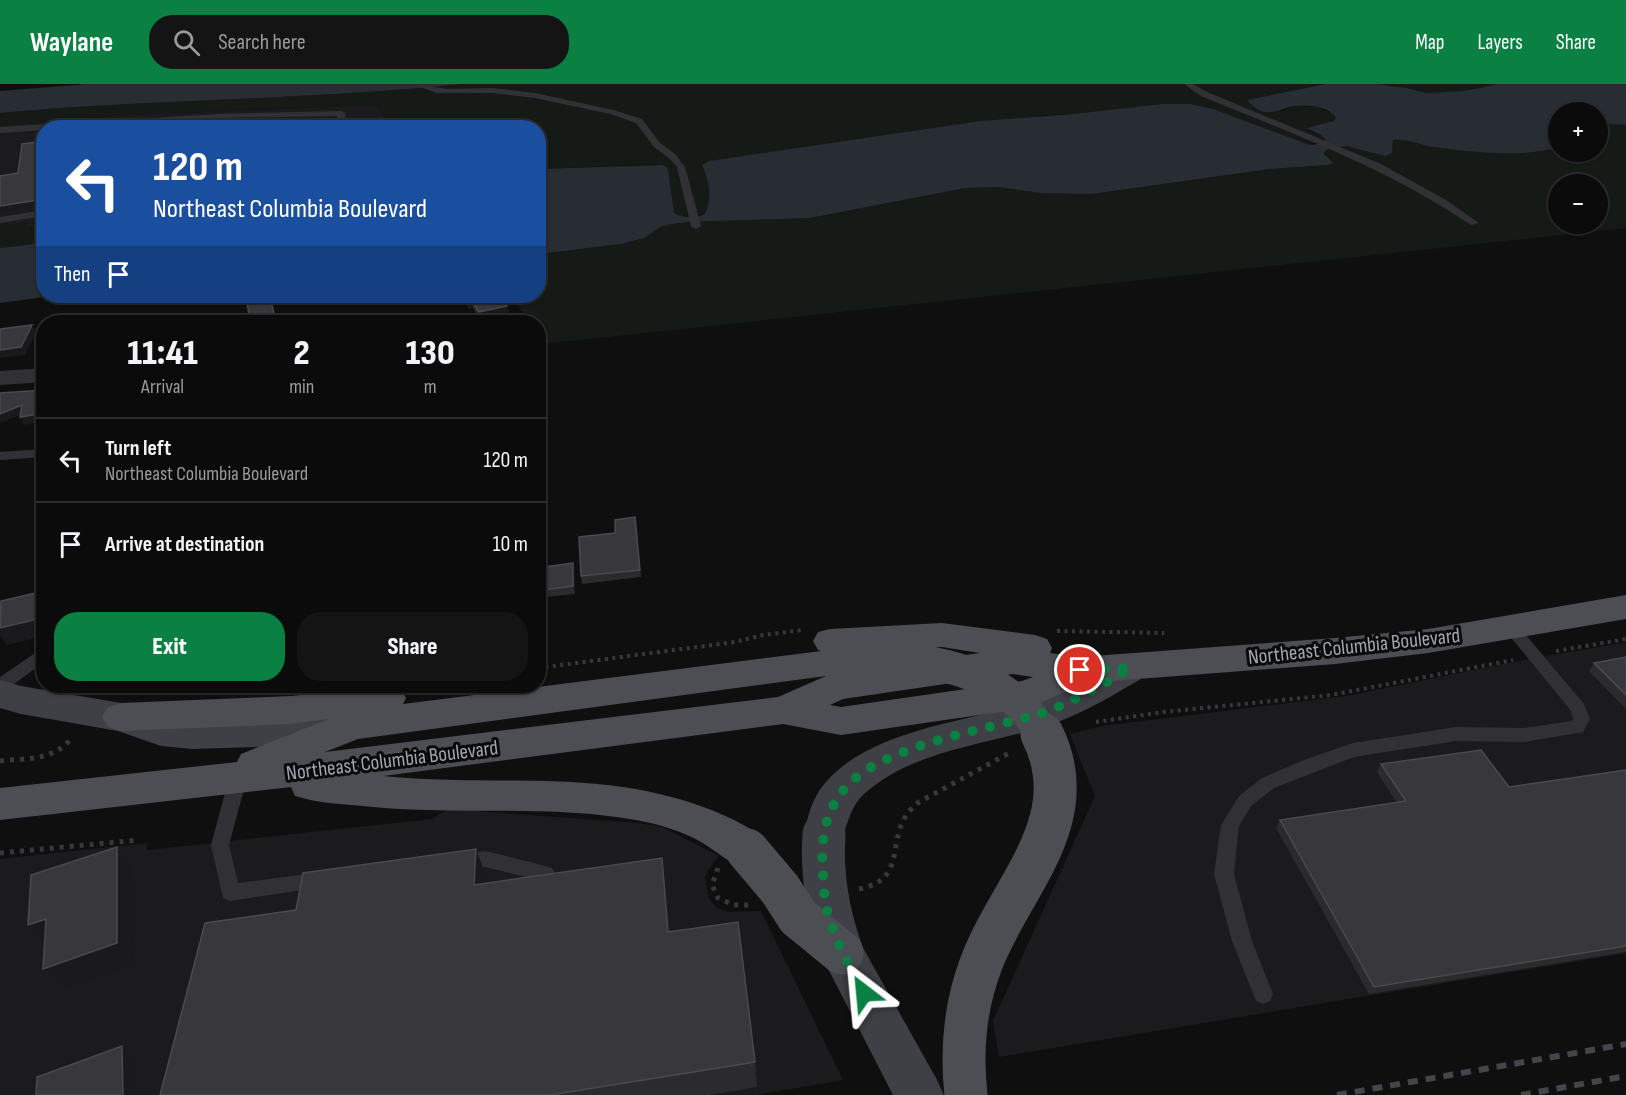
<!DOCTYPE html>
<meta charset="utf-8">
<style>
:root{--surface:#0b0b0c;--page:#141415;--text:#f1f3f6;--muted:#9a9b9d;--line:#2b2b2d;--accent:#0b8043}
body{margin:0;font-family:"Sofia Sans Condensed",sans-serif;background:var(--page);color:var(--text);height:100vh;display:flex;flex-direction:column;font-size:22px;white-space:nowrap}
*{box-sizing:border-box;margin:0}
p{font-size:20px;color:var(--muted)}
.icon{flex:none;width:33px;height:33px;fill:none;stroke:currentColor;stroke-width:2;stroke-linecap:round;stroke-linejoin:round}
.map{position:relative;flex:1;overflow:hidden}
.panel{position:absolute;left:36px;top:231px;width:510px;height:378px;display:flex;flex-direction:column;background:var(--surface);border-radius:24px;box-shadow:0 2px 4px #0004,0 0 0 2px var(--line)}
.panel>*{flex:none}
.hud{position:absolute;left:36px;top:36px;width:510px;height:183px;border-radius:24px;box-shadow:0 2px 4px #0004,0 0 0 2px var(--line);background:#1a4fa0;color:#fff;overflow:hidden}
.tools{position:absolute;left:1548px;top:18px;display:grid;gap:12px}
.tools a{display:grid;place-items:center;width:60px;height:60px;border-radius:50%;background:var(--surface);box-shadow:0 2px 4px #0004,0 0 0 2px var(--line);font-size:30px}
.pin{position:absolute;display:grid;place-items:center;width:51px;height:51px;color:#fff;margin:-26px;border:3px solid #fff;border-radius:50%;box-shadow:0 2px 6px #0007}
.me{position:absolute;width:66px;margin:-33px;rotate:331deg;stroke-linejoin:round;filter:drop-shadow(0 0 4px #0008)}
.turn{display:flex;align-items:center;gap:21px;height:126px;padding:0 18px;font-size:27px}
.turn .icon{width:78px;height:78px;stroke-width:2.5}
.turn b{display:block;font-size:42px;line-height:51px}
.then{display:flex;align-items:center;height:57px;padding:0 18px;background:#0003;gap:12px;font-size:22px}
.eta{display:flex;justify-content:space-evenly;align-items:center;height:102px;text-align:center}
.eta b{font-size:36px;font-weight:800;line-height:42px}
.button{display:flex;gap:12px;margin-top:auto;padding:12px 18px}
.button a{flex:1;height:69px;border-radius:24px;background:var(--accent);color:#fff;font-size:24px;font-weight:800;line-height:69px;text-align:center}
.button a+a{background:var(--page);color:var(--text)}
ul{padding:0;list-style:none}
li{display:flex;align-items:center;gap:18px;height:84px;padding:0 18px;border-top:2px solid var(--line)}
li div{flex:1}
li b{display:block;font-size:22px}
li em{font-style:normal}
header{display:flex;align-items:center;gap:36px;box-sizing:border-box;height:84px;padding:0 30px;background:var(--accent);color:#fff}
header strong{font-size:28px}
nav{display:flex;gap:33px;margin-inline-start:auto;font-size:21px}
.search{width:420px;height:54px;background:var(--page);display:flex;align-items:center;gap:15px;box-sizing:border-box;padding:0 21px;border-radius:24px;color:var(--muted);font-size:22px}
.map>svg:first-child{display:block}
</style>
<header>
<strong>Waylane</strong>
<div class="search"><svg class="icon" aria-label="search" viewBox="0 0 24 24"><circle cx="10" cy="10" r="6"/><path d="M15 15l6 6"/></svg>Search here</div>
<nav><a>Map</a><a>Layers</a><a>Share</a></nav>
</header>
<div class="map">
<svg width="1626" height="1011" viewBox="0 0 1626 1011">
<rect width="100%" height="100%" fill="#0f0f10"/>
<g fill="#1b1b1d">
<polygon points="377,21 395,33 400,43 44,44 43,142 26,144 27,138 0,142 0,41 129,31"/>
<polygon points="1626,558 1626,869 999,973 993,937 1095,712 1070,650 1102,642 1346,612 1513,578"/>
<polygon points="448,725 638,739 662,743 719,772 710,783 705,793 709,815 717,824 728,828 761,827 843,996 756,1011 0,1011 0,775 147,759 147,766 432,735"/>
</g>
<g fill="#161a17" fill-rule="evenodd">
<path d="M462,0H1326L1248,16L1282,27L1296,22L1317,23L1334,30L1336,34L1326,40L1308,42L1307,46L1321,51L1327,56L1307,60L1278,51L1074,30L1045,31L709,77L702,81C709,99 713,112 705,130L680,132L674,128L668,85L655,80L539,85L538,44L400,43L395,33L384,35L377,21L129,31L0,41V29C154,15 308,16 462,0Z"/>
<polygon points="1376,0 1498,0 1464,7 1426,9 1407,4"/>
<path d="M1609,40L1626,41V144L541,260L539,256L538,238H528L513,212H538L539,170L621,160L644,154L662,142L686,138L810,134L965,104L999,103L1041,109L1092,110L1270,85L1327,81L1325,66L1346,62L1385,72L1394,63L1393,56C1408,54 1419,61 1434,63C1467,68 1527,74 1558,63V68H1598V44ZM1558,100H1598V140H1558Z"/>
<polygon points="28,138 26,144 43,142 43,159 0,164 0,142"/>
</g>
<g fill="#272d32">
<path d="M88,0H462C308,16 154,15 0,29V7Z"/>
<path d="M1326,0H1376L1407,4L1426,9L1464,7L1498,0H1626V41L1609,40L1598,44V28H1558V63C1527,74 1467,68 1434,63C1419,61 1408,54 1393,56L1392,69L1385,72L1346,62L1326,66L1324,70L1333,79L1327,81L1270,85L1092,110L1041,109L999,103L965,104L810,134L686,138L662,142L644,154L621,160L539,170L538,85L662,81L668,84L674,129C682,134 696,134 705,130C713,112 709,99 702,81L709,77L981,37L1074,30L1162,20H1190L1213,25L1307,60L1314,61L1326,56L1321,51L1306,44L1333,37L1336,34C1329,22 1309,21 1296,22C1276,24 1266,38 1247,16Z"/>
<polygon points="43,159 44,212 52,212 0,219 0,164"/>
</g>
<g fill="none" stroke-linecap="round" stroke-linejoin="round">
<g stroke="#37383c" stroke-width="4" stroke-dasharray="3 4.5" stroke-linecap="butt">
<polyline points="1057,547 1164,549"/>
<polyline points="1556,567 1626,555"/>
<polyline points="538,584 735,558 763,551 803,546"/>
<polyline points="1096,638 1163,628 1331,611 1513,576"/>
</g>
<g stroke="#37383c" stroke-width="5" stroke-dasharray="4 6" stroke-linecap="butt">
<path d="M0,677C27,674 55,677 72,653"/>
<polyline points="0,769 139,756"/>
<polyline points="718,784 712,801 718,814 734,821 748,821"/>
<path d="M859,805C914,794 879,749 919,718L1011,668"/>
</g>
<g fill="#313135" fill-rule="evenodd">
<polygon points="412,0 448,5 493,4 535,9 613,26 642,35 660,59 675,70 685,83 701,142 696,145 691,142 677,83 669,74 654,63 636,39 610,30 535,14 493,9 437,9"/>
<path d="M1184,0H1193L1207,8L1381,80L1446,116L1479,139L1471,141C1387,84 1294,50 1201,12Z"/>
<polygon points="341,27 345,29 346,44 338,44 337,32 218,34 44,44 44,46 0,49 0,43 218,30"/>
<polygon points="44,126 44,132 0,139 0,133"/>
<polygon points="44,365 44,373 0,376 0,368"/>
<polygon points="1510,537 1515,538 1584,620 1590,635 1583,648 1524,658 1456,657 1354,673 1274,704 1251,722 1239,742 1234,790 1252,857 1273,910 1270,917 1263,920 1256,917 1232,857 1214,790 1221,741 1239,712 1262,694 1301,677 1353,659 1456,643 1524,644 1572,637 1573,635 1571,627 1505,546 1502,542 1505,538"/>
<polygon points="44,563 44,578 6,606 0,608 0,593"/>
<polygon points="238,687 244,689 247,694 229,761 238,799 322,788 329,790 332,796 329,802 230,817 223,814 211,761 229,694 232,689"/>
<polygon points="486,767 545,782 552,784 555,790 552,796 545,798 486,783 461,786 454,784 452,778 454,772"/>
</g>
<polygon fill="#313135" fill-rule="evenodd" points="44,284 44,298 0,301 0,287"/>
<g fill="#3f4045" fill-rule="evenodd">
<path d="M1131,571L1144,575L1149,584L1144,593C1115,610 1086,628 1055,639C992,661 915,664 864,710C848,725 848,744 838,762L824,767L810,762L804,750C807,735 811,720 819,707C863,644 969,639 1036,616C1065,607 1092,589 1118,575Z"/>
<polygon points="0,596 21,602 121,619 162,633 192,635 290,632 347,627 360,631 366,641 360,651 347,655 290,662 192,665 161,662 118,647 21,630 0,624"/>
<polygon points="842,849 858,855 936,994 944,1011 893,1011 820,869 826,855"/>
</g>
<path fill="#4d4e53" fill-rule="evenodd" d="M1626,511V535L1428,569L1335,580L1085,599L1028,624L841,651L783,640L383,692C499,704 601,682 714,727C726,732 753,744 762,754C764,757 766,762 768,766L762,778C756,780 750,784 744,783C728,779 715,766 701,758C682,747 658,740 636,736C546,720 453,732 363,722C340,720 317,719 295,712L291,703L0,736V704L237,678L241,670L329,635L291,640L121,647L108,643L102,633L108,623L121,619L291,612L392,602L401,604L406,614L403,620L821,567L818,566L813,557L818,548L830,545L942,539L1035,551L1047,555L1052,564L1050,569L1080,573L1335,554L1428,545ZM942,563L980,569L877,583L883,574L878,567ZM1013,590L1033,593L1022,597L841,623L830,621L843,615ZM826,592L778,613L325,668L358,655Z"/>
<g stroke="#44454a" stroke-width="6" stroke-dasharray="10 8" stroke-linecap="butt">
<polyline points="1337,1011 1626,960"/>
<polyline points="1521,1011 1626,992"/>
</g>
<path stroke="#3f4045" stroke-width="43" d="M824,750C821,792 828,830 842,869"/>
<path stroke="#4d4e53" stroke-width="33" d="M865,574C931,573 1009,587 1043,652"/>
<g stroke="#4d4e53" stroke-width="43">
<polyline points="747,766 780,805 798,833 842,869"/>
<path d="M966,1011C961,966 965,922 981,880C1009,804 1086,737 1042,650"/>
</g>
</g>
<g fill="#2b2b2e">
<polygon points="462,212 501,212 507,222 509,229 480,235 473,224 469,225"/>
<polygon points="635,433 641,493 582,500 581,492 615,449"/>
<polygon points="574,487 575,510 545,513 544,506"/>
<polygon points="1626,573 1626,625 1589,587 1594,579"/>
<polygon points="1381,680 1509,703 1626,686 1626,868 1369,910 1276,744 1280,736 1397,719 1377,688"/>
<polygon points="487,794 486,799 666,803 670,848 755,978 757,1003 709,1011 160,1011 296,826"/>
</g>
<g fill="#1a1a1c">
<polygon points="44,115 44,122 0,129 0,122"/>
<polygon points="472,217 473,224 469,225 467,218"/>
<polygon points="507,222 509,229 480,235 479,228"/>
<polygon points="32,241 36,249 25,271 0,274 0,266"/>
<polygon points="22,321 27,328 0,339 0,330"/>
<polygon points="44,329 44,337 24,341 20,333"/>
<polygon points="573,479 574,487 575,510 573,502"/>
<polygon points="44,518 44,552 7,561 0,551 0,544"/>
<polygon points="117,763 133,785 134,880 63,905 43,885"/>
<polygon points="476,765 487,794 484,829 474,801"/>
<polygon points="662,774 666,803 672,876 668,848"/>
<polygon points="46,835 48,863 28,841"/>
<polygon points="122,962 135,975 135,1011 123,1011"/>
</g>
<g fill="#38383c" stroke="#484a4e" stroke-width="1.5">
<polygon points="114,39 114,44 86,44 86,43"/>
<polygon points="44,57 44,115 0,122 0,92 18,89 22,60"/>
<polygon points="464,212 501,212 507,222 479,228 472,217 467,218"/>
<polygon points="270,213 276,238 250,238 247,218"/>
<polygon points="32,241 21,263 0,266 0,245"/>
<polygon points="44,306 44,329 20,333 22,321 0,330 0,309"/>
<polygon points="635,433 640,486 581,492 579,453 615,449 615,436"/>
<polygon points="573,479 573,502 544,506 544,483"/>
<polygon points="44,507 44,518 42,534 0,544 1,517"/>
<polygon points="1626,573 1626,611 1594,579"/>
<polygon points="1481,666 1509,703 1626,686 1626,862 1374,903 1280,736 1406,717 1381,680"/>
<polygon points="117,763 117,859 43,885 46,835 28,841 31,791"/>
<polygon points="476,765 474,801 662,774 668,848 738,838 755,978 550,1011 160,1011 205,839 296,826 303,789"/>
<polygon points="122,962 123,1011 36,1011 37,993"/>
</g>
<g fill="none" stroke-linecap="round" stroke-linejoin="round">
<path stroke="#0b8043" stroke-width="10" stroke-dasharray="0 18" d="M864,909C852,887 839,864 831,840C825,824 824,807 823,790C819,741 831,704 877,680C926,654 989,645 1042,629C1074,618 1102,600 1131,584L1080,586"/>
</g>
<g text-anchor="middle" stroke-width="6" stroke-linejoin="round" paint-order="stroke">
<g font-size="21" fill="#a2a6b0" stroke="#0a0a0b">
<text transform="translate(1354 562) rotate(-6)" y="7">Northeast Columbia Boulevard</text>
<text transform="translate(392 676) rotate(-7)" y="7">Northeast Columbia Boulevard</text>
</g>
</g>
</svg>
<div class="tools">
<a>+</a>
<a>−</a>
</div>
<div class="pin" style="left:1080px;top:586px;background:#d93025"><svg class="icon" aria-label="arrive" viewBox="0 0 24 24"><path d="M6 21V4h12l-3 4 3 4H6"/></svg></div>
<svg class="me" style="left:864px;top:909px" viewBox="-20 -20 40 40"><path d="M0-17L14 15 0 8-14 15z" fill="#0b8043" stroke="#fff" stroke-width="4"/></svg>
<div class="hud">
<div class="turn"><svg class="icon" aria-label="left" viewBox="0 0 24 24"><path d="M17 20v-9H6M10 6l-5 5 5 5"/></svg><div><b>120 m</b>Northeast Columbia Boulevard</div></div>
<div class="then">Then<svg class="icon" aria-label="arrive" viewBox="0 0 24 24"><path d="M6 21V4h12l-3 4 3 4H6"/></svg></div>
</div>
<section class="panel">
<div class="eta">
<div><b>11:41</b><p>Arrival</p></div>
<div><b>2</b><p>min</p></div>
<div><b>130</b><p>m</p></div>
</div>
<ul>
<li><svg class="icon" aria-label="left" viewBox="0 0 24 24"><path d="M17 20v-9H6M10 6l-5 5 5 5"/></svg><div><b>Turn left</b><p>Northeast Columbia Boulevard</p></div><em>120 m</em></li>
<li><svg class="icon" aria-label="arrive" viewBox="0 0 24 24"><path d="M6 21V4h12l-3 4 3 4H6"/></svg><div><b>Arrive at destination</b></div><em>10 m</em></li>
</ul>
<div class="button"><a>Exit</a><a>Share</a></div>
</section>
</div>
